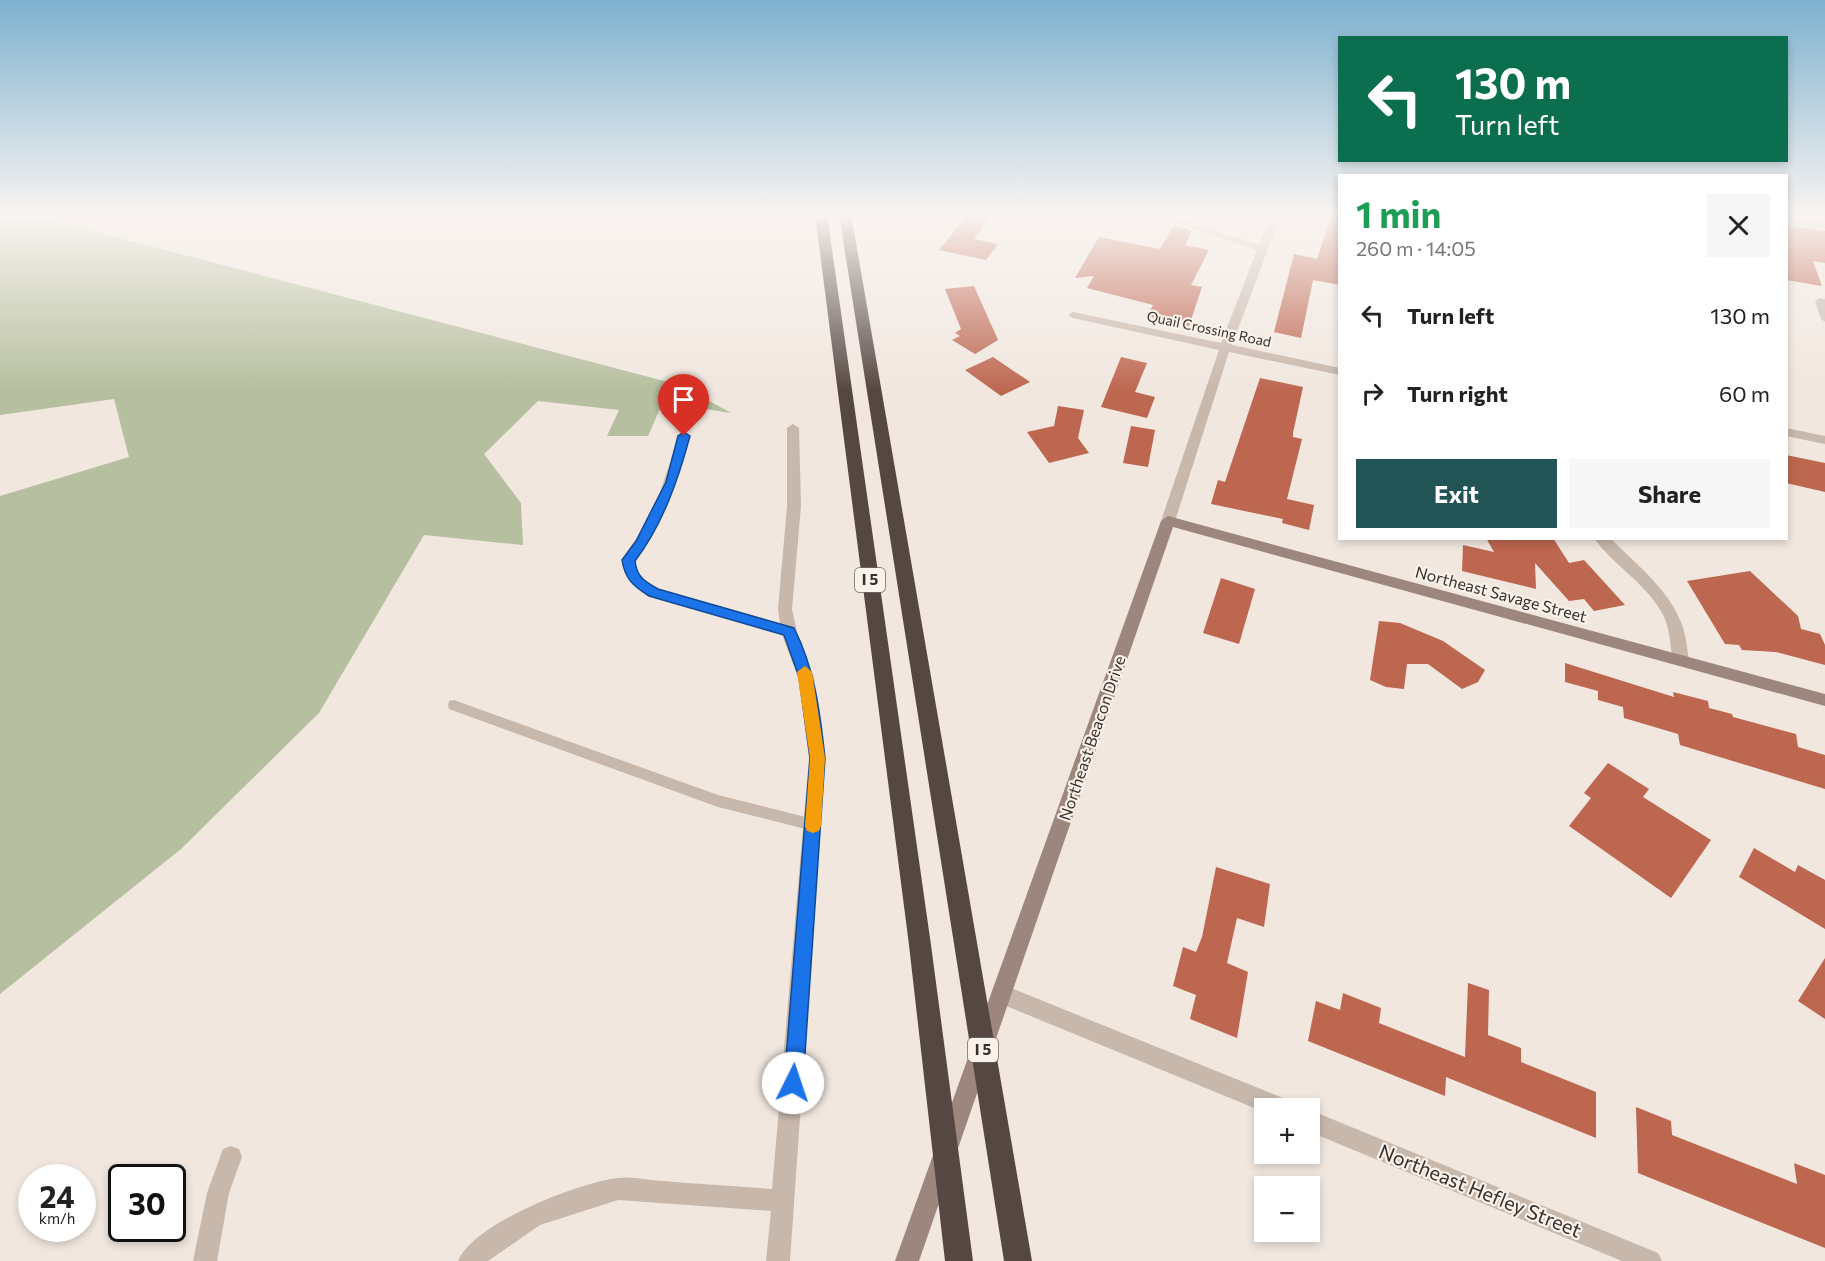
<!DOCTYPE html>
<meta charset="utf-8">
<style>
:root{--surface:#fff;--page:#f6f6f6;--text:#222;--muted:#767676;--accent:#225455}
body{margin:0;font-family:Commissioner,sans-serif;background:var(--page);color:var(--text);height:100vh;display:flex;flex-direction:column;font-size:22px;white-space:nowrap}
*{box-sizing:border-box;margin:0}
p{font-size:20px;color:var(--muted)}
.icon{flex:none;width:33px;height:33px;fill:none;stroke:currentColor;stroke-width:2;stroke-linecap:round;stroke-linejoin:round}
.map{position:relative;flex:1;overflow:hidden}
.drawer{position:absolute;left:1338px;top:174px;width:450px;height:366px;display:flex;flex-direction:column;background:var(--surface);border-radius:0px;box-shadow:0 3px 9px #0003}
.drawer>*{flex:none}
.hud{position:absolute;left:1338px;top:36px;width:450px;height:126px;border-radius:0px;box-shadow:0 3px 9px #0003;background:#0b6e4f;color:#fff;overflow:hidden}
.fabs{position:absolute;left:1254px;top:1098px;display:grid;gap:12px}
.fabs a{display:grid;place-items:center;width:66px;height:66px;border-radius:0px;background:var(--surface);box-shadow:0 3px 9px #0003;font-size:30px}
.speed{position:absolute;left:18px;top:1164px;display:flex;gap:12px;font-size:30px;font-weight:700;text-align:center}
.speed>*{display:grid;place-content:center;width:78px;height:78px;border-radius:50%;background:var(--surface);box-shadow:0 3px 9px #0003;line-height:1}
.speed small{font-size:15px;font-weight:400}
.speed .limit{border:3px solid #111;border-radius:9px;background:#fff;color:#111}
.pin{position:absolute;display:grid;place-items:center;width:51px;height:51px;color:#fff;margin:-62px -26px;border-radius:50% 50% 50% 0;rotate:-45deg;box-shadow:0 0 6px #0007}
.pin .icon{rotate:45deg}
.me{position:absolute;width:66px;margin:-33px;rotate:4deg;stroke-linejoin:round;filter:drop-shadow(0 0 4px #0008)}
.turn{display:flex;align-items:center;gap:21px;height:126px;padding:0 18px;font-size:27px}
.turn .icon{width:78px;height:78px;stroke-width:2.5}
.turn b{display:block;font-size:42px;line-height:51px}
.round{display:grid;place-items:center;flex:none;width:63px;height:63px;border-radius:0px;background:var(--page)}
.headline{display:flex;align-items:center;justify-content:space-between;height:102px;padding:0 18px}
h1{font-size:36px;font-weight:700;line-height:45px;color:#1e9e55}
.action{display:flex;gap:12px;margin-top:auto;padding:12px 18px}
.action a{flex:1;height:69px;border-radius:0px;background:var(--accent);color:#fff;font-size:24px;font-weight:700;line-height:69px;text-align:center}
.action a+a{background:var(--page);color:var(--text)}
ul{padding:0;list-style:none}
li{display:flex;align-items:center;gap:18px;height:78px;padding:0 18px}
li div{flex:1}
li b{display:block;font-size:22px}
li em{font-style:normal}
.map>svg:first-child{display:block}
</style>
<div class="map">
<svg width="1825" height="1261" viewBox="0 0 1825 1261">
<rect width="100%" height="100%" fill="#f1e7df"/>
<polygon fill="#b6bf9f" points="0,214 28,214 683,386 731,413 663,402 648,436 607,436 619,410 538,401 484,454 521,503 523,545 424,535 319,713 181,849 0,994 0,496 129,457 114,399 0,415"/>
<g fill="#bd6650">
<polygon points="1332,214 1340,214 1340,285 1313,280 1301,338 1274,332 1294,254 1317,259"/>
<polygon points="968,215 988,219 974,239 998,244 986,260 939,250"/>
<polygon points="1174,225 1192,231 1185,245 1209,250 1191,285 1202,287 1189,326 1147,316 1153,305 1087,288 1094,276 1075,278 1099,237 1160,249"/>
<polygon points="1786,225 1825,231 1825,263 1813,261 1822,286 1786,280"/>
<polygon points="974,286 998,340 975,354 952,340 960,336 955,333 961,329 945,289"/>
<polygon points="993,357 1030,382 1001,396 965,370"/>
<polygon points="1121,357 1147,363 1135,392 1155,397 1147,418 1101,407"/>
<polygon points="1260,378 1303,387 1293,433 1293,437 1302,439 1287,499 1314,505 1309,530 1282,523 1283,519 1211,504 1218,480 1225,482"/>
<polygon points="1058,406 1084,410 1078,438 1089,453 1049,463 1027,432 1054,426"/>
<polygon points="1131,426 1155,430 1148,467 1123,463"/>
<polygon points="1786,455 1825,463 1825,492 1786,483"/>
<polygon points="1486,538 1553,538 1569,563 1584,560 1625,605 1594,611 1584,599 1569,601 1535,563 1536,589 1462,571 1463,545 1494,552"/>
<polygon points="1750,571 1798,616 1801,629 1820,634 1825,645 1825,665 1776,652 1742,650 1739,645 1725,644 1687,581"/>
<polygon points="1221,578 1255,589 1239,644 1203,633"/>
<polygon points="1379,621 1400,623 1443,641 1485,670 1478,682 1462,689 1428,664 1407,664 1404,689 1386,687 1370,680"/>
<polygon points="1565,663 1674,697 1673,692 1708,701 1709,708 1732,714 1733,717 1796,734 1798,747 1825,755 1825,789 1680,745 1678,734 1624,718 1623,707 1598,700 1598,691 1565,682"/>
<polygon points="1608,763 1649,789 1643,797 1711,840 1671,898 1569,826 1591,798 1584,793"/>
<polygon points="1754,848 1795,872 1798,865 1825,880 1825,929 1739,877"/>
<polygon points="1216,867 1270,884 1264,927 1237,918 1227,963 1248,972 1237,1038 1190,1019 1196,995 1173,986 1183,947 1196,952 1202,937"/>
<polygon points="1825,958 1825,1019 1798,1001"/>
<polygon points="1468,983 1489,990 1488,1035 1521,1048 1521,1062 1596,1092 1596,1138 1446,1077 1445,1096 1308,1041 1316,1001 1340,1010 1343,993 1381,1008 1379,1023 1465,1057"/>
<polygon points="1636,1107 1671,1121 1672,1135 1797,1184 1794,1163 1825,1175 1825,1248 1638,1173"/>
</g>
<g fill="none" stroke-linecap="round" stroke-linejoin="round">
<g fill="#c8b7ab" fill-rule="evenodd">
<polygon points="1819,298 1825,299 1825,322 1821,319 1815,301"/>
<path d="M684,433L689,436C677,481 661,522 634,560C637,576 645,582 658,589L793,629L795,632L793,635L789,637L650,595C634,587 626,577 622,560L642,530L657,501L679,436Z"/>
<polygon points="454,700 718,795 813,819 818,821 820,825 818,829 813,831 718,807 449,709 448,705 449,701"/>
</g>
<g fill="#c8b7ab" fill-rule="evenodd">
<polygon points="1148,214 1164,214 1259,245 1271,214 1281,214 1232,345 1340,368 1340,375 1229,352 1175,521 1168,526 1161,521 1219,350 1073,318 1068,315 1073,312 1221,343 1257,250"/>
<polygon points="1786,217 1825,223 1825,229 1786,223"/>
<path d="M793,424L799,428L801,506L792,609L797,632L814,677L825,758L790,1261H766L771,1211L618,1200L540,1225L488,1261H458C474,1223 578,1183 617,1178C631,1176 648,1180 663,1181C699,1184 736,1186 772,1189L809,758L798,677L781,632L778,609L787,506V428Z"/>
<polygon points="1786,428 1825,436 1825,444 1786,436"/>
<path d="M1594,538H1610C1641,569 1683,600 1687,647C1688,654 1690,659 1686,665H1676C1668,651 1673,631 1661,611C1644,582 1613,565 1594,538Z"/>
<polygon points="1001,984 1288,1100 1290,1108 1264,1108 1264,1112 994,1001 991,994 994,987"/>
<polygon points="1310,1110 1658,1253 1662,1261 1622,1261 1310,1132"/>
<polygon points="231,1146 239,1149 242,1157 229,1193 217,1261 193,1261 207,1193 223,1149"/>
</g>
<polygon fill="#9c867d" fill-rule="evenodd" points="1168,516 1825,694 1825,706 1173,527 919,1261 895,1261 1161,521"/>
<g fill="#574742" fill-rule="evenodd">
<polygon points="815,214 827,214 931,945 973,1261 945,1261 909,945"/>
<polygon points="839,214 851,214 1032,1261 1004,1261"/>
</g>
</g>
<linearGradient id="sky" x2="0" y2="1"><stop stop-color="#7eb1d0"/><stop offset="0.55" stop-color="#f9f4f1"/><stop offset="1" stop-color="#f9f4f1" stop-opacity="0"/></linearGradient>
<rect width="1825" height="391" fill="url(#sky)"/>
<path fill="#1a73e8" stroke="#114b97" stroke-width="1.5" d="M684,432L690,436C678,480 663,524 635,561C637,577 644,581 658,589L794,628C815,669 820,713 825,758L803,1083L800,1090L793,1093L786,1090L784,1083L810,758L799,677L784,635L649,596C633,586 625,579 622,560L636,541L666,482L678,436Z"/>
<polygon fill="#f59e0b" points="805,666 812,672 825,758 821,826 819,831 813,833 807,831 805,826 810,758 797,672"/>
<g text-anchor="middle" stroke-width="4.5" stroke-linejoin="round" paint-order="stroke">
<g font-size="14" fill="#372d2a" stroke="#f9f2eb">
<text transform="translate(1209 329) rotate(12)" y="5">Quail Crossing Road</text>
</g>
<g fill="#f9f2eb" stroke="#716864" stroke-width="1.5">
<rect x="855" y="568" width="30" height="24" rx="4.5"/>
<rect x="968" y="1038" width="30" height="24" rx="4.5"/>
</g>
<g font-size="15" font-weight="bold" fill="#372d2a">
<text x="870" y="585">I 5</text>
<text x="983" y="1055">I 5</text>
</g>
<g font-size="16" fill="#372d2a" stroke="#f9f2eb">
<text transform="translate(1501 594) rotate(15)" y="6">Northeast Savage Street</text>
<text transform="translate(1092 738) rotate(-71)" y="6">Northeast Beacon Drive</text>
</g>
<g font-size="20" fill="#372d2a" stroke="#f9f2eb">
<text transform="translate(1480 1191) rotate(22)" y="7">Northeast Hefley Street</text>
</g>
</g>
</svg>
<div class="fabs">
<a>+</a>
<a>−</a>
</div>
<div class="speed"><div>24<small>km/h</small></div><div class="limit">30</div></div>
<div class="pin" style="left:684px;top:436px;background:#d93025"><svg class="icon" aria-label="arrive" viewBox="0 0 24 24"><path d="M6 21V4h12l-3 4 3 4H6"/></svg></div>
<svg class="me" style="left:793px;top:1083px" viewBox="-20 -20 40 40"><circle r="19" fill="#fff"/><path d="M0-13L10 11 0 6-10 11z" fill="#1a73e8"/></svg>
<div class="hud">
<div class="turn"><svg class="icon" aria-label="left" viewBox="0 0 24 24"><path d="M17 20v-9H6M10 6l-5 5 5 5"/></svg><div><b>130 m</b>Turn left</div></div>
</div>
<section class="drawer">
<div class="headline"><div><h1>1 min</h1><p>260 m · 14:05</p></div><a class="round"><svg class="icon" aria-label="close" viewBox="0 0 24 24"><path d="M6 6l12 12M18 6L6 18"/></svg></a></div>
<ul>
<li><svg class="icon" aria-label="left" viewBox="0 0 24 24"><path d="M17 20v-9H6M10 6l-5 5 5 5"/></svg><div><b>Turn left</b></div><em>130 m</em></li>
<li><svg class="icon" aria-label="right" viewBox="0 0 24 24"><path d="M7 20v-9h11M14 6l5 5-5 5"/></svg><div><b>Turn right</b></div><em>60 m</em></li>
</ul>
<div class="action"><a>Exit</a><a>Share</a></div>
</section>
</div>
